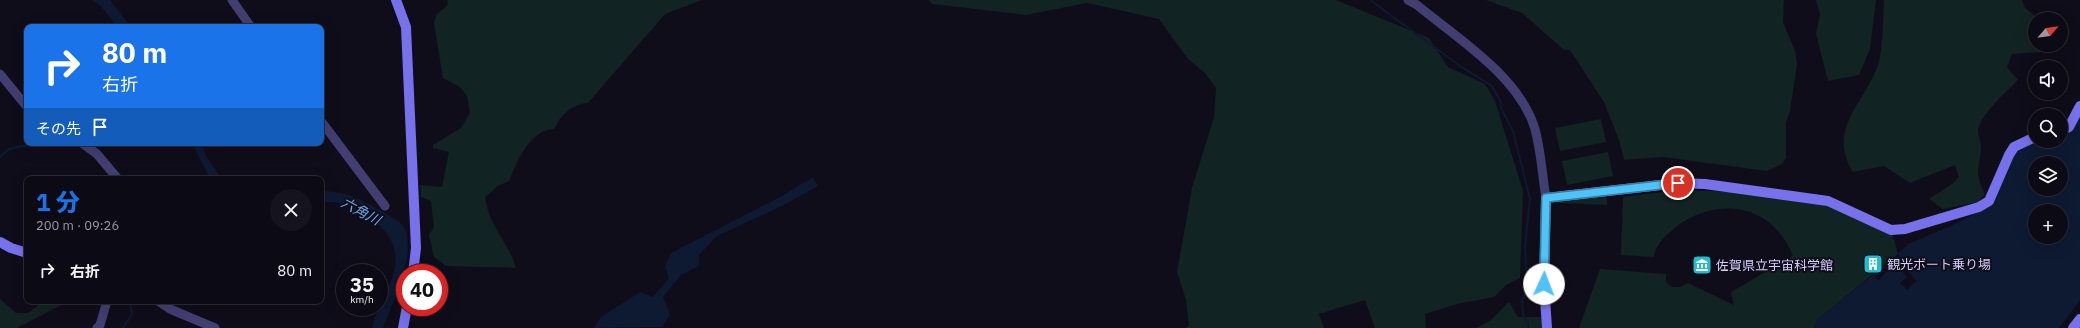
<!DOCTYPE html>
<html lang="ja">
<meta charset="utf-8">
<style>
:root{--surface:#0c0a14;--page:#15131d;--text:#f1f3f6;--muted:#9a9aa0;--line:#2c2b34;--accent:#1a73e8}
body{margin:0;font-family:"IBM Plex Sans","Noto Sans JP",sans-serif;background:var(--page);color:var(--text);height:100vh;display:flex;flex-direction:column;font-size:15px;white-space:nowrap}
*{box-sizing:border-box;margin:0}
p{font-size:13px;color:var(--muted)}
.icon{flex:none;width:22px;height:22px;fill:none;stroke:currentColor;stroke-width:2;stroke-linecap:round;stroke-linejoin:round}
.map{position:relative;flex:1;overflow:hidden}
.details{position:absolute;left:24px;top:176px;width:300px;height:128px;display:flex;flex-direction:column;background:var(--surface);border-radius:8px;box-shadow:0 4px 16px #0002,0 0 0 1px var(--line)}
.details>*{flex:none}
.top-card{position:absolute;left:24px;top:24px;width:300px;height:122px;border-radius:8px;box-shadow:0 4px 16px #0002,0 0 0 1px var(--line);background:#1a73e8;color:#fff;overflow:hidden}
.needle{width:26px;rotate:62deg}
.buttons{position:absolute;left:2028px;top:12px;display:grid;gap:8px}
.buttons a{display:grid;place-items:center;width:40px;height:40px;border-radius:50%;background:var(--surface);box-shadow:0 4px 16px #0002,0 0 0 1px var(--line);font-size:20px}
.speed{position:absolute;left:336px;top:264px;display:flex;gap:8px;font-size:20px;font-weight:700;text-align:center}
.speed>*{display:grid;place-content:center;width:52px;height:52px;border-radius:50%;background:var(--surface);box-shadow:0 4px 16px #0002,0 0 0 1px var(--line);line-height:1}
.speed small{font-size:10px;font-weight:400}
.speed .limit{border:6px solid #d22;background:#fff;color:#111}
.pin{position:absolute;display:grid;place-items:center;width:34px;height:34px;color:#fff;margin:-17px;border:2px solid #fff;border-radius:50%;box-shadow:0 1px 4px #0007}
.me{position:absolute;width:44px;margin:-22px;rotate:2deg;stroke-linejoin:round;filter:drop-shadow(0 0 3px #0008)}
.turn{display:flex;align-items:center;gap:14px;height:84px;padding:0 12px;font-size:18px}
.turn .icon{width:52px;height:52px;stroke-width:2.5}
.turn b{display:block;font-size:28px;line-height:34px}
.then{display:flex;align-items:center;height:38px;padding:0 12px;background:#0003;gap:8px;font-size:15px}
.round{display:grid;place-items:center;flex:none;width:42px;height:42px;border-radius:21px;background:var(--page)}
.overview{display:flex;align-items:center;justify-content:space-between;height:68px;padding:0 12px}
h1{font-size:24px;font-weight:800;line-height:30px;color:var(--accent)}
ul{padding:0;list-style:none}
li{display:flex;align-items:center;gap:12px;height:52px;padding:0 12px}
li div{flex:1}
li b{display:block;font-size:15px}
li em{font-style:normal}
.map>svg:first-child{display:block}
</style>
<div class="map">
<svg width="2080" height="328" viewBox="0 0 2080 328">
<rect width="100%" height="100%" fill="#100d1a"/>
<g fill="#112322">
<path d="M447,0H702L665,14L588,103C572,104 561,114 554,129C529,130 517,162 509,181L498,186L485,197C489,227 509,242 516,268L446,266L434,257L429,235L434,227L431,201L421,197L420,185L442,187L449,152L433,148V145L461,128L470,113L467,96L460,87L443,78L434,23L437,14L448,5Z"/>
<polygon points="929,0 1336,0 1429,38 1448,67 1485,84 1495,101 1523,191 1520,278 1506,285 1494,297 1457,304 1425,314 1426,328 1375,328 1365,300 1319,314 1324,328 1185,328 1189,326 1186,300 1177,272 1192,188 1214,117 1216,88 1205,73 1188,59 1159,19 1087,3 1026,15 932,4"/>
<polygon points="1486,0 1784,0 1783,22 1795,51 1797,64 1790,111 1786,123 1786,158 1782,164 1767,171 1663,157 1624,160 1619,140 1604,102 1570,50 1564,50 1522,13"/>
<polygon points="1816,0 1876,0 1870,49 1859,75 1828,81 1816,34 1820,14"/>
<path d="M1884,0H2022L2025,8L2039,19H2035V45H2060L2056,51L2012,54L2007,67L2018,80C2008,90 1978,117 1978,131C1978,137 1982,143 1981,149C1979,171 1974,172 1985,194L1978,202L1943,209L1929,199L1952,184L1959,177L1955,165L1910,183L1884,166L1853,172C1826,129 1865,103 1878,65C1883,51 1883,16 1884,0Z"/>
<polygon points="1601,119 1606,142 1560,151 1555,128"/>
<polygon points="1608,152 1613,176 1567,185 1562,161"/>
<path d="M1679,190L1773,193L1827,202L1892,233L1898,254L1818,319L1814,328H1579L1600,269L1666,274V282L1672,287H1680L1688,283L1734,305L1731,292L1793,256C1773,204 1717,195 1675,228C1665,236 1656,244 1654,257L1621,255L1623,197Z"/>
<polygon points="1604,195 1607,199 1607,205 1560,203 1559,200"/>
<polygon points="0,299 16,313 28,313 44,301 69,301 17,328 0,328"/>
<polygon points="1509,302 1518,317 1541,317 1542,328 1476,328 1490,321"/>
</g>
<g fill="#0e1a32" fill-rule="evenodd">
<polygon points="92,0 110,0 131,27 117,27 102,7"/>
<path d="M2080,117V300L2059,328H1814L1818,319L1888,263L1908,244L1951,226L1987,208L1999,190L2012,154L2035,141H2061V135ZM2035,163H2061V189H2035ZM2035,211H2061V237H2035Z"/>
<polygon points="192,143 201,143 206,156 222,179 210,179"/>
<polygon points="813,177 818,186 782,206 717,236 699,255 699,266 681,275 663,297 670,315 662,327 594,328 601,317 640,292 653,297 669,278 665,266 671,253 780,197"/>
<path d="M321,191C346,192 360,198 381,211C387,215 399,220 403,226C419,250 392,303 383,328H372C377,308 393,285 395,265C400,232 366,212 339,203C334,201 327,203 321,202Z"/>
</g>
<polygon fill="#100d1a" points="1898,254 1905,262 1902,265 1917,281 1907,290 1900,283 1907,277 1899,268 1895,271 1891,267 1878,281 1875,278"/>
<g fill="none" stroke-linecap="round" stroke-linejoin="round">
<g stroke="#0e1a32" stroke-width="2">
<polyline points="1370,0 1460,66 1492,86 1500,100 1501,108 1513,131 1530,199 1525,246 1527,290 1522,300 1523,314 1528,324 1528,328"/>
<polyline points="0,157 9,149 37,143"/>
<polyline points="123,328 132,314 130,301"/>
</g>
<g stroke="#423e72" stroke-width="9">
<polyline points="232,0 251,27"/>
<path d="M1408,0L1417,5C1457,38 1517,75 1534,126C1541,148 1542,175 1546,198"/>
<polyline points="0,74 27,107"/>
<polyline points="321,121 385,206"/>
<polyline points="82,143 97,154 118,179"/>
<polyline points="158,301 170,309 215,328"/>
<polyline points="97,328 100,325 107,301"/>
</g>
<g stroke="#7771eb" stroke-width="10">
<polyline points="396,0 406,27 416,248 413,273"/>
<polyline points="2061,131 2069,127 2080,106"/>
<polyline points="0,242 11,248 27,253"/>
<polyline points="403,328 407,307"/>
<polyline points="1547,328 1544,284 1546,198 1678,183 1705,184 1828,201 1891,230 1905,229 1979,207 1989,201 2009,155 2014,147 2035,137"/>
<polyline points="2073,328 2080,319"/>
</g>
</g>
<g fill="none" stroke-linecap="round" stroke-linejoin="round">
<defs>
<polyline id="route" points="1544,284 1546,198 1678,183"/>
</defs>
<use href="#route" stroke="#337fa1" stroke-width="10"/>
<use href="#route" stroke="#4fc3f7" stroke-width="7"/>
</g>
<defs>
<symbol id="building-square" viewBox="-11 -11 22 22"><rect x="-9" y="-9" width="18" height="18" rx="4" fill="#1ebdd3" stroke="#100d1a"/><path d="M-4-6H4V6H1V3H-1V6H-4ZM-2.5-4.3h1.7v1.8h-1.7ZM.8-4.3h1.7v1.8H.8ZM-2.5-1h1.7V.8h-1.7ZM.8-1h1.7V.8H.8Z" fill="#fff"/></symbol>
<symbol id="museum-square" viewBox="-11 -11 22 22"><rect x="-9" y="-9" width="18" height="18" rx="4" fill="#1ebdd3" stroke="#100d1a"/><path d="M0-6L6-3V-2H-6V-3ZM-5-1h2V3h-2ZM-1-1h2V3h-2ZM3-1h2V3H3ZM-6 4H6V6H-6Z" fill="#fff"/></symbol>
</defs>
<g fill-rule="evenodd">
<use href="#building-square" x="1862" y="253" width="22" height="22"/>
<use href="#museum-square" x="1691" y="254" width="22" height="22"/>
</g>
<g text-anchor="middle" stroke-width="4" stroke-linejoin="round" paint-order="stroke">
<g font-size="13" fill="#d3cdf8" stroke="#100d1a" text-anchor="start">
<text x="1887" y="269">観光ボート乗り場</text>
<text x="1716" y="270">佐賀県立宇宙科学館</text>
</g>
<g font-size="14" font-style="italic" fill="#69abea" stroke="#100d1a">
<text transform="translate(361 211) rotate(28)" y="5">六角川</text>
</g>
</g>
</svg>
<div class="buttons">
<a><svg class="needle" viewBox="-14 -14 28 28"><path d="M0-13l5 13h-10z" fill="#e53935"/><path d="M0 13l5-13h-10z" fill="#9a9aa0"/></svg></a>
<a><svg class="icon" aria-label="sound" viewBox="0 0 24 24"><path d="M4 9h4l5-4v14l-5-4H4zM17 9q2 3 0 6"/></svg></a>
<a><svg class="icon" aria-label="search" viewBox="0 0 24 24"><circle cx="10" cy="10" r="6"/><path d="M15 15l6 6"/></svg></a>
<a><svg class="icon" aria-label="layers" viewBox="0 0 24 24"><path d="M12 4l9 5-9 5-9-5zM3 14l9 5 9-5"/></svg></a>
<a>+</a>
</div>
<div class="speed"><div>35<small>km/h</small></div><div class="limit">40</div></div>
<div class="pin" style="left:1678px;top:183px;background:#d93025"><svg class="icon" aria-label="arrive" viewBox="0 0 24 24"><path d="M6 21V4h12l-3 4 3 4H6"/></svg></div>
<svg class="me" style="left:1544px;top:284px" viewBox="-20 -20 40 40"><circle r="19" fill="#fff"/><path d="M0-13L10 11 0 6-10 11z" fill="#4fc3f7"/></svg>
<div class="top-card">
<div class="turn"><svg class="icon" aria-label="right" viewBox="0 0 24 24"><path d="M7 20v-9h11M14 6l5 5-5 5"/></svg><div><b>80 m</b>右折</div></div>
<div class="then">その先<svg class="icon" aria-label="arrive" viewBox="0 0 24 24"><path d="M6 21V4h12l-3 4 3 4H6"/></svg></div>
</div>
<section class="details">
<div class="overview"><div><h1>1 分</h1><p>200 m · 09:26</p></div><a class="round"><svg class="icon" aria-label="close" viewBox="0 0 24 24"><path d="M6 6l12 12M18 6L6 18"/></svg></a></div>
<ul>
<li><svg class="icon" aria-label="right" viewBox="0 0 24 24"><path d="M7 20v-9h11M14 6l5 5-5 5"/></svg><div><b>右折</b></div><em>80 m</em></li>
</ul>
</section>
</div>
